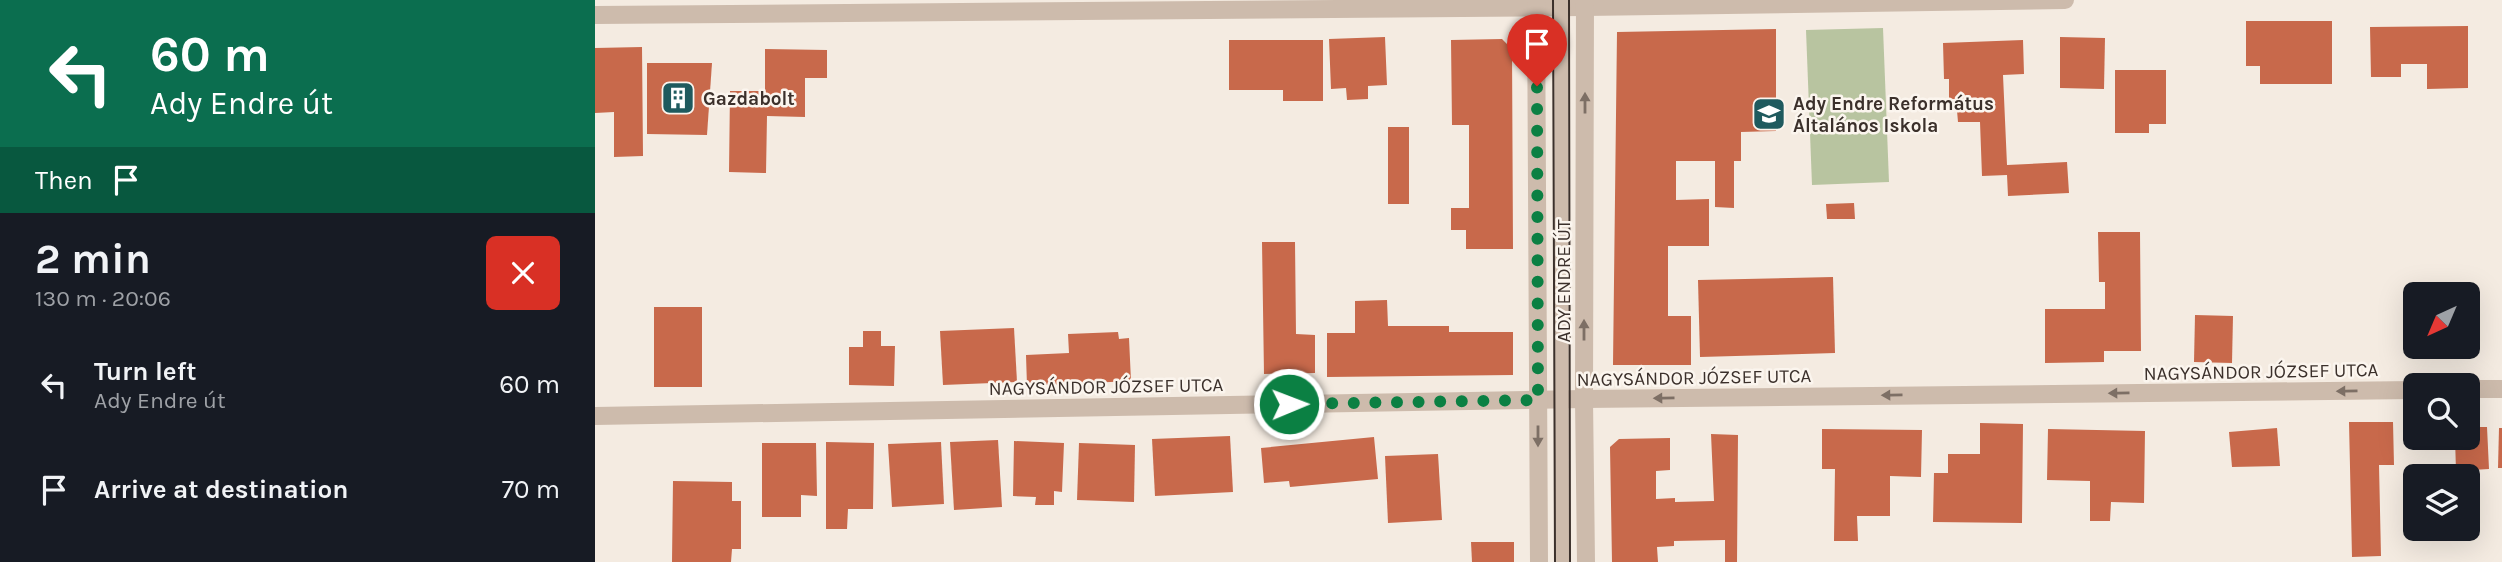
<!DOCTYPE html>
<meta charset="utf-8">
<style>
:root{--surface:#171b24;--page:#242831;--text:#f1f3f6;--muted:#9ea1a6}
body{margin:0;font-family:Karla,sans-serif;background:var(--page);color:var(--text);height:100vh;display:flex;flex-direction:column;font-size:26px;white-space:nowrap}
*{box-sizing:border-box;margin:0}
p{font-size:23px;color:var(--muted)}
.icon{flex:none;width:38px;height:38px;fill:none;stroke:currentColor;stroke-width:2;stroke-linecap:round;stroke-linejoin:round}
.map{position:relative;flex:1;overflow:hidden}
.details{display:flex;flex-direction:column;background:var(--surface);width:595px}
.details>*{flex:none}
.banner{background:#0b6e4f;color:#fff;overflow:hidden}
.needle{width:46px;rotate:224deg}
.buttons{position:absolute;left:1808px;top:282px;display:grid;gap:14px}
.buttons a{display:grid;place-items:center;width:77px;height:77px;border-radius:10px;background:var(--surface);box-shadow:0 7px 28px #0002;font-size:35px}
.pin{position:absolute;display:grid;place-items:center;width:60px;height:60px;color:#fff;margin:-72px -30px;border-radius:50% 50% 50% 0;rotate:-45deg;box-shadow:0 0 7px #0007}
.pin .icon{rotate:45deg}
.me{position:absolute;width:77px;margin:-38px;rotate:89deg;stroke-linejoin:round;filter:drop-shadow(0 0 5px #0008)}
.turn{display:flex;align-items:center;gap:24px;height:147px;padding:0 35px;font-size:32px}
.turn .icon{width:91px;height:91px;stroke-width:2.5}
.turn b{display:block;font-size:49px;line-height:60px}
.then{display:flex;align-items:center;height:66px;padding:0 35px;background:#0003;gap:14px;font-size:26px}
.round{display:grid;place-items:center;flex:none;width:74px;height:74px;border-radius:10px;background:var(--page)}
.headline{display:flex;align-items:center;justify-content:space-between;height:119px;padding:0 35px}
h1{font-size:42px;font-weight:700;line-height:52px}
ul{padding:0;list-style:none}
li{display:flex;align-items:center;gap:21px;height:105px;padding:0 35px}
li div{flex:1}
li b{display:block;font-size:26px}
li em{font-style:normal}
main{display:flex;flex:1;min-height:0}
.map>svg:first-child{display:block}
</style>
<main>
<section class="details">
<div class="banner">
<div class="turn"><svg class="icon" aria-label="left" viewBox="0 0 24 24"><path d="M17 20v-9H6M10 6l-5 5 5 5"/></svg><div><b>60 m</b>Ady Endre út</div></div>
<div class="then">Then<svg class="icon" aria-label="arrive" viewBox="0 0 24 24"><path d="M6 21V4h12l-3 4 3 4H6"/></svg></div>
</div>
<div class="headline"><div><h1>2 min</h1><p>130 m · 20:06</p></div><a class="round" style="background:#d93025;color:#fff"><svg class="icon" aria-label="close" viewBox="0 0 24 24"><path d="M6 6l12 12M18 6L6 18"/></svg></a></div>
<ul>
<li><svg class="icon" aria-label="left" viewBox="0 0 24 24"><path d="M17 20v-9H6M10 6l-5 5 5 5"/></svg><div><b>Turn left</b><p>Ady Endre út</p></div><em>60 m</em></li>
<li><svg class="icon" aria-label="arrive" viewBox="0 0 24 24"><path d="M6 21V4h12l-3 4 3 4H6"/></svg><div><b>Arrive at destination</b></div><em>70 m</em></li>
</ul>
</section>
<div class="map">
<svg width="1907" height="562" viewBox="0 0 1907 562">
<rect width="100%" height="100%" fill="#f4ebe1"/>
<polygon fill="#b8c4a0" points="1288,28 1294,182 1217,185 1211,30"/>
<g fill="#c8694b">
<polygon points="1651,21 1737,21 1737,84 1665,84 1665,66 1651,66"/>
<polygon points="1873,26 1873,88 1832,89 1832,64 1806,64 1806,77 1776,77 1775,27"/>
<polygon points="1181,29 1181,131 1146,132 1146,161 1139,161 1139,208 1120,207 1120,161 1081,161 1081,200 1114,199 1114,246 1073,246 1073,316 1096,316 1096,365 1018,365 1022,32"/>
<polygon points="790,37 792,85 773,86 773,99 752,100 751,88 736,89 734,39"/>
<polygon points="1465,37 1510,38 1509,89 1465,88"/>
<polygon points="907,39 917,49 918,249 871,249 871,230 856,230 856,208 874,208 874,125 857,125 856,40"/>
<polygon points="634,40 728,40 728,101 688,101 688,90 634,90"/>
<polygon points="1428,40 1429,74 1408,75 1412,165 1472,162 1474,193 1413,196 1412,175 1387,176 1385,122 1363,122 1361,99 1354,99 1354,79 1349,79 1348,43"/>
<polygon points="47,47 48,156 19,157 19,112 0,113 0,48"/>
<polygon points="170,49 232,50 232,78 210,78 210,117 172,116 171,173 134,172 135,91 170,91"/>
<polygon points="52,63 117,63 112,135 52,134"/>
<polygon points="1520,70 1571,70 1571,124 1554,124 1554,133 1520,133"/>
<rect x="793" y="127" width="21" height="77"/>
<polygon points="1259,203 1260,219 1232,219 1231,204"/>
<polygon points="1503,232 1545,232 1546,351 1509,351 1509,362 1450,363 1450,309 1510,309 1510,282 1504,282"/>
<polygon points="667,242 700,242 701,334 720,335 720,373 669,374"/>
<polygon points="1238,277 1240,353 1105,357 1103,280"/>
<polygon points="792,300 793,326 854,326 854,332 918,332 918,375 732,377 732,333 760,333 760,301"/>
<rect x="59" y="307" width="48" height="80"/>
<polygon points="1600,315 1638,316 1637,363 1599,362"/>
<polygon points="419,328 422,382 348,385 345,331"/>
<polygon points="268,331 286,331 286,346 300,346 299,386 254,385 254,347 268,347"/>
<polygon points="523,332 524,339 534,338 536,381 432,386 431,355 474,353 473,334"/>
<polygon points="1754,422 1798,422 1799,465 1784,465 1786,556 1757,557"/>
<polygon points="1385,423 1428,424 1427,523 1338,522 1339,473 1353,473 1353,454 1385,454"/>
<polygon points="1872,427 1892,427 1894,469 1861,471 1860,438 1872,438"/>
<polygon points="1682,428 1685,466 1637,467 1634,432"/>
<polygon points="1904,428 1907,428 1907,468 1903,468"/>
<polygon points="1227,429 1327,430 1326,477 1295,476 1295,516 1262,516 1263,541 1239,541 1240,469 1227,469"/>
<polygon points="1453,429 1550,431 1549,503 1516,502 1515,521 1495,521 1495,481 1452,480"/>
<polygon points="1116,434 1143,435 1142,562 1130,562 1130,540 1079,541 1079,546 1062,547 1063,562 1017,562 1015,447 1024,439 1075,438 1075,470 1061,471 1061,499 1080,498 1080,502 1119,501"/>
<polygon points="635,436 638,492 560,496 557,439"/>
<polygon points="779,437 783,479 695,487 694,481 669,483 666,448"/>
<polygon points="403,440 407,507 359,510 355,442"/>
<polygon points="419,441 469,443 467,492 459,491 459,505 440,505 441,497 418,496"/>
<polygon points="231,442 279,443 278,509 253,509 252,529 231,529"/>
<polygon points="346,442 349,504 297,507 293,444"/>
<polygon points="167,443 221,443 222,496 206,495 206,517 167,517"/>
<polygon points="484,443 540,445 539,502 482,500"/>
<polygon points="843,454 847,520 793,523 790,456"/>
<polygon points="78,481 137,482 137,501 146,501 146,549 137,549 136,562 77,562"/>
<polygon points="876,542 919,542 919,562 877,562"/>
</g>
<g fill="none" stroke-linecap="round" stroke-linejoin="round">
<polyline stroke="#cdbbac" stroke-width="14" points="966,0 967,562"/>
<g stroke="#cdbbac" stroke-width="18">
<polyline points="0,15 990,7 1470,0"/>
<polyline points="1872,389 1907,389"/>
<polyline points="0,416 989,399 1820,390"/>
</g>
<g stroke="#cdbbac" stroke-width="18">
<polyline points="941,0 944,562"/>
<polyline points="990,0 989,399 991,562"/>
</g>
<g stroke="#3b302b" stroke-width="2">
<polyline points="958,0 960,562"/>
<polyline points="974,0 975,562"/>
</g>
</g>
<defs><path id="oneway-solid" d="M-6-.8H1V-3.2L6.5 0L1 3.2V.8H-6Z" transform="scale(1.75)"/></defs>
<g fill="#7d6f65">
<use href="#oneway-solid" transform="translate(990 103) rotate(-90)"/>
<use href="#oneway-solid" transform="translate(989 330) rotate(-90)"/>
<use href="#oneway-solid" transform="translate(1752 391) rotate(179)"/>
<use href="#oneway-solid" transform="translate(1524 393) rotate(179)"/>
<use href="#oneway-solid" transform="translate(1297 395) rotate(179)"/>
<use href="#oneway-solid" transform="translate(1069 398) rotate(179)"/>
<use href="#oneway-solid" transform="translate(943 436) rotate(90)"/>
</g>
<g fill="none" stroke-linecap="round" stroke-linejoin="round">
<polyline stroke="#0b8043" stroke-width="12" stroke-dasharray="0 21.6" points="694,404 943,400 942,86"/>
</g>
<defs>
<symbol id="building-square" viewBox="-11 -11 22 22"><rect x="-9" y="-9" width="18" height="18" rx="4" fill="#1f5a5e" stroke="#fbf5ee"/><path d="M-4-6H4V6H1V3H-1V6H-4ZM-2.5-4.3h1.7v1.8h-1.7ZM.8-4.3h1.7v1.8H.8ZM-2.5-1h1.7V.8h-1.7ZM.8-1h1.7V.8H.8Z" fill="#fff"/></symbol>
<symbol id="school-square" viewBox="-11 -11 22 22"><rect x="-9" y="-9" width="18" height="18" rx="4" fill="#1f5a5e" stroke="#fbf5ee"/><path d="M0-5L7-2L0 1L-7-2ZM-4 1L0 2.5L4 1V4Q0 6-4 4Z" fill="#fff"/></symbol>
</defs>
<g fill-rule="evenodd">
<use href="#building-square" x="64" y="79" width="38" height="38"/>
<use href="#school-square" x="1155" y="95" width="38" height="38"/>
</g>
<g text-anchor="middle" stroke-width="5" stroke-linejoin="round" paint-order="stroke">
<g font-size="19" font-weight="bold" fill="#3b302b" stroke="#fbf5ee" text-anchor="start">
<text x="108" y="105">Gazdabolt</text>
<text x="1198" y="110">Ady Endre Református<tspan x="1198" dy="22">Általános Iskola</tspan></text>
</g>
<g font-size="19" fill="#3b302b" stroke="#fbf5ee">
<text transform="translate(968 281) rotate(-90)" y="7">ADY ENDRE ÚT</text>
<text transform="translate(1666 371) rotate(-1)" y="7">NAGYSÁNDOR JÓZSEF UTCA</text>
<text transform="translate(1099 377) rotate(-1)" y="7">NAGYSÁNDOR JÓZSEF UTCA</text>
<text transform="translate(511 386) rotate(-1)" y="7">NAGYSÁNDOR JÓZSEF UTCA</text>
</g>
</g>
</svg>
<div class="buttons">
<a><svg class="needle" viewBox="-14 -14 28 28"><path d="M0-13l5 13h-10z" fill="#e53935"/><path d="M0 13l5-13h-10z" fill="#9ea1a6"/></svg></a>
<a><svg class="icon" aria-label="search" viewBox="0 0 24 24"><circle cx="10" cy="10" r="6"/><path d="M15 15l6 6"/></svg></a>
<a><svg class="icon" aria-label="layers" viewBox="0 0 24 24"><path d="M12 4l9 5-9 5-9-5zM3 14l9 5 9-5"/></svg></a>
</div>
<div class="pin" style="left:942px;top:86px;background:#d93025"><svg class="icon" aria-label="arrive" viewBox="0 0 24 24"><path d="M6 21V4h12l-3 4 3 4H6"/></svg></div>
<svg class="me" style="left:694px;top:404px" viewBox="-20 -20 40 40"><circle r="17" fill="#0b8043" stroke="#fff" stroke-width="3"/><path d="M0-11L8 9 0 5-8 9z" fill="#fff"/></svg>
</div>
</main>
